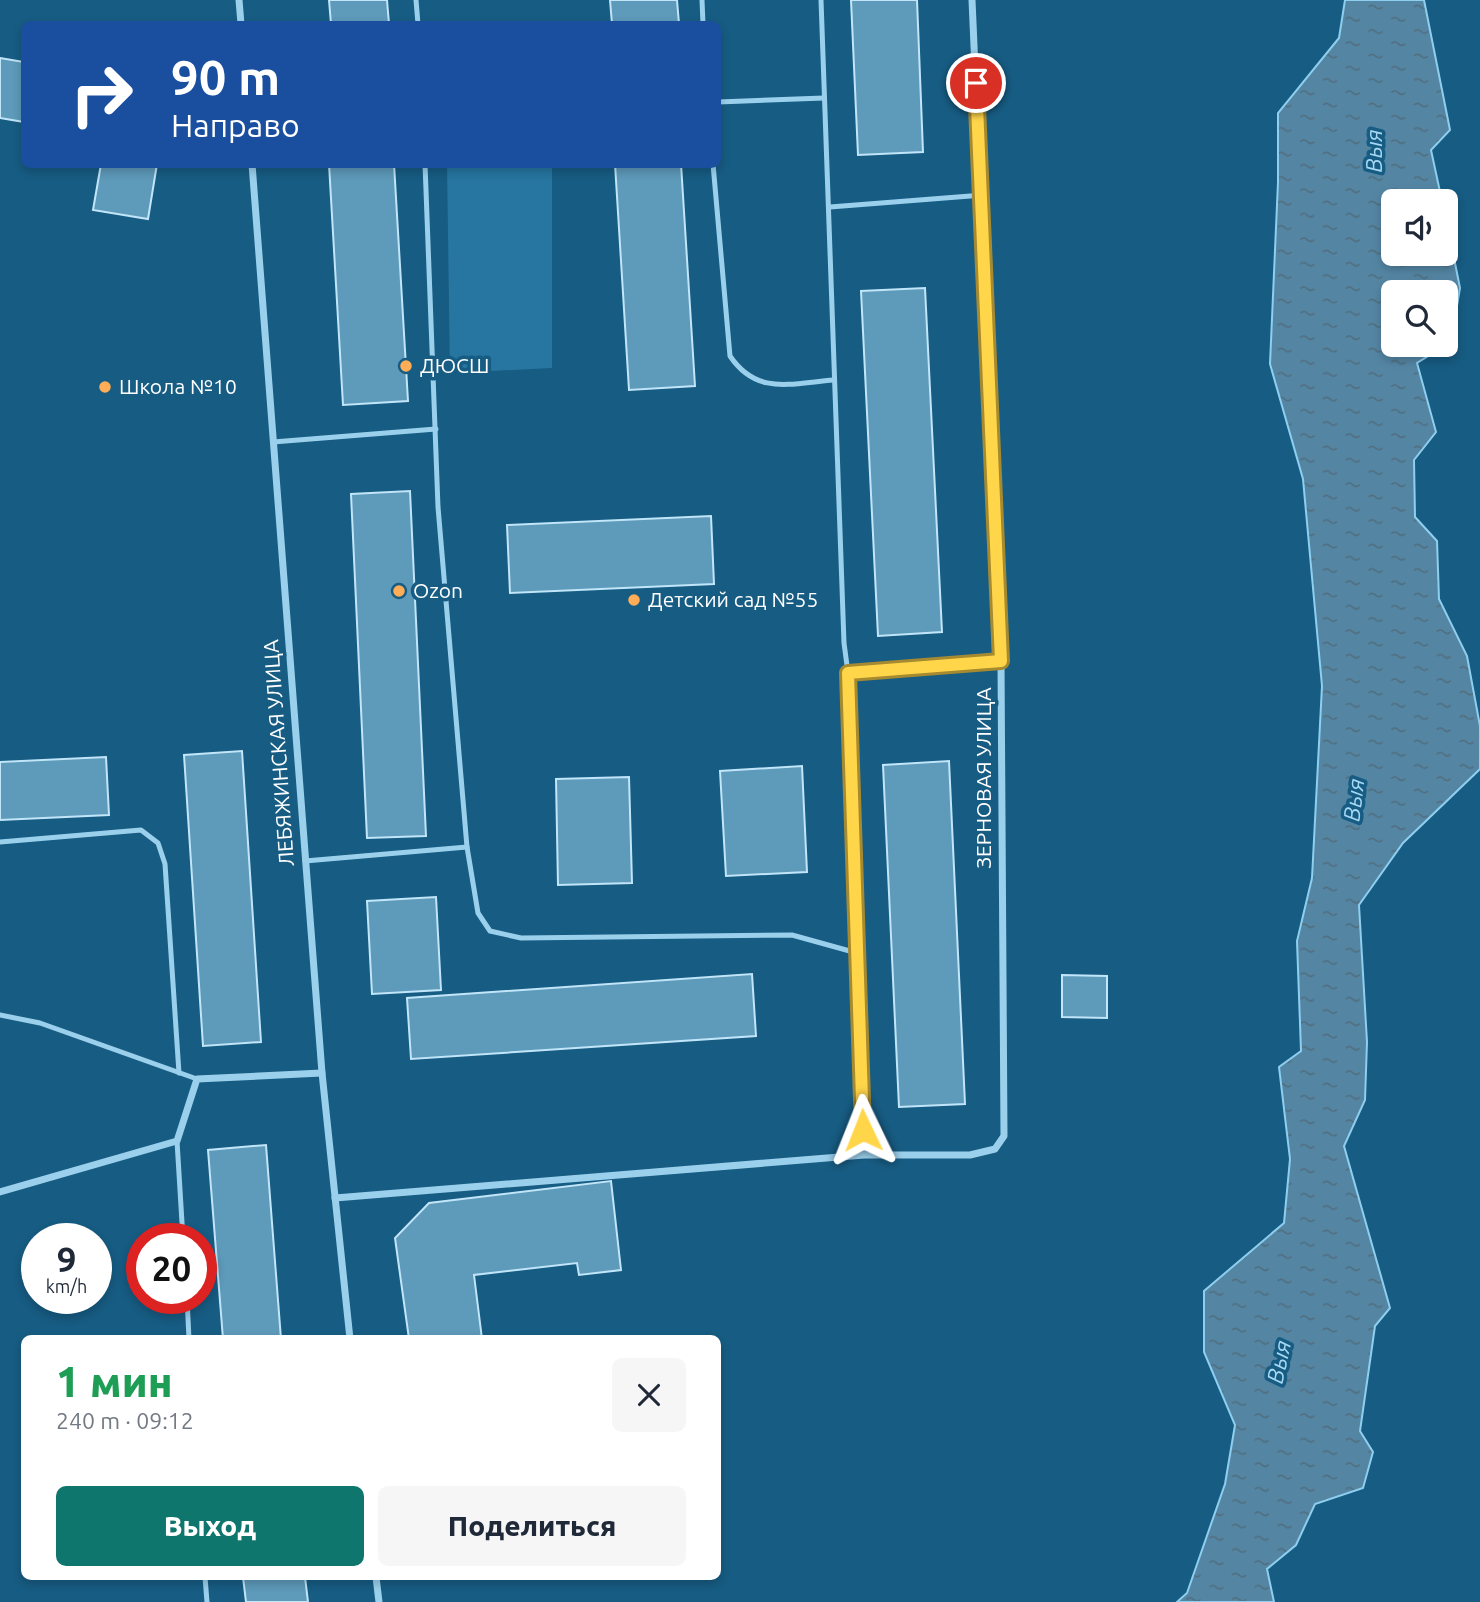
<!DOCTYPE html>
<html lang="ru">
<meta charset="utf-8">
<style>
:root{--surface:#fff;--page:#f6f6f7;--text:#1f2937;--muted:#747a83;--accent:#0f766e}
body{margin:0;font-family:Ubuntu,sans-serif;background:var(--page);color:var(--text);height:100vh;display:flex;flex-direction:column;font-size:26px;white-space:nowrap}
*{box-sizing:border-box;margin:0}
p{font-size:23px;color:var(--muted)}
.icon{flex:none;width:38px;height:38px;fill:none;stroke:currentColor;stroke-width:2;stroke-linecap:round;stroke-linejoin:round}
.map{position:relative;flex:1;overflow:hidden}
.side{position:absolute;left:21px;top:1335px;width:700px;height:245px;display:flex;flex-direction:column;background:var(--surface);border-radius:10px;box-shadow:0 4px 10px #0003}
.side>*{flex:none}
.hud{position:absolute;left:21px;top:21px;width:700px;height:147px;border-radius:10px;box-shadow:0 4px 10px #0003;background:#1a4fa0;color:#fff;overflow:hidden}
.tools{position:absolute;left:1381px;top:189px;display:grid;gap:14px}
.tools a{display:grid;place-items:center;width:77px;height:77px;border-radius:10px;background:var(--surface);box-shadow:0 4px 10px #0003;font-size:35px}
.speed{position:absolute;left:21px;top:1223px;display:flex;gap:14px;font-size:35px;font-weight:700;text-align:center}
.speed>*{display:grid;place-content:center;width:91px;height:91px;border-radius:50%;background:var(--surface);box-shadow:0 4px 10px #0003;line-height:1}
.speed small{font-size:18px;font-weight:400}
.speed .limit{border:10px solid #d22;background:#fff;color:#111}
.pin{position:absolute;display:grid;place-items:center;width:60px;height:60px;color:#fff;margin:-30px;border:4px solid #fff;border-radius:50%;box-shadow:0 2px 7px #0007}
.me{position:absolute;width:77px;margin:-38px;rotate:358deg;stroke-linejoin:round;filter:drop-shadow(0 0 5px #0008)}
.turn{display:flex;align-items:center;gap:24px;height:147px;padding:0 35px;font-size:32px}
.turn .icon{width:91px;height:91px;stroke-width:2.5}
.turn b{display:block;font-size:49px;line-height:60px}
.round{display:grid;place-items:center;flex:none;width:74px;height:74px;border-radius:10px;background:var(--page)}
.summary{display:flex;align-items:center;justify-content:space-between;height:119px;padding:0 35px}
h1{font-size:42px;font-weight:800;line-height:52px;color:#1e9e55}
.action{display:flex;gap:14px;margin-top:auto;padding:14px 35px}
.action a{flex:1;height:80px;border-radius:10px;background:var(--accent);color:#fff;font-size:28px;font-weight:800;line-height:80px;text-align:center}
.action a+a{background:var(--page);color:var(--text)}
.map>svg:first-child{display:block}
</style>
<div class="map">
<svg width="1480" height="1602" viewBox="0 0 1480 1602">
<defs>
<pattern id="water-ripples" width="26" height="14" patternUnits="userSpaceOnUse" patternTransform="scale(1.75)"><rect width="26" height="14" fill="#5486a4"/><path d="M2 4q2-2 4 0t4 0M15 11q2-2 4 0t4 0" fill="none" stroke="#516f81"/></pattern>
</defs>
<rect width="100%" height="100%" fill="#175c83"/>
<polygon fill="#2676a1" points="447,165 552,165 552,368 450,373"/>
<path fill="url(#water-ripples)" stroke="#8eceef" stroke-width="2" fill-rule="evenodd" d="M1345,0H1424L1450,130L1431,150L1442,201H1393V254H1446V218L1460,288L1451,342L1417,363L1436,432L1414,460L1415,517L1437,541L1439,599L1467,656L1480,726V769L1403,843L1359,905L1367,1042L1365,1100L1344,1146L1390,1308L1375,1326L1360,1431L1373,1452L1363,1488L1315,1504L1296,1545L1267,1569L1274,1602H1177L1187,1593L1225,1484L1235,1425L1204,1352V1291L1284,1223L1290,1159L1279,1067L1301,1051L1297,941L1312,878L1322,686L1303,479L1270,364L1278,182V113L1339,38ZM1393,292H1446V345H1393Z"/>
<g fill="#5e9aba" stroke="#c1e5f9" stroke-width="2">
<polygon points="329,0 387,0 389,24 331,24"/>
<polygon points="610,0 677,0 679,24 612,24"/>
<polygon points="851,0 917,0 923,152 858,155"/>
<polygon points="0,58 24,62 24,122 0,118"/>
<polygon points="101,164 157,164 148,219 93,210"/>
<polygon points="329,164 394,164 408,401 343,405"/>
<polygon points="615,164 681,164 695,386 629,390"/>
<polygon points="925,288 942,632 878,636 861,291"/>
<polygon points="410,491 426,836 367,838 351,494"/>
<polygon points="711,516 714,584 510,593 507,525"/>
<polygon points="242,751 261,1042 203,1046 184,755"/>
<polygon points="106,757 109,815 0,820 0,762"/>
<polygon points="949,761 965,1104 899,1107 883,765"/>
<polygon points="802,766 807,872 726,876 720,771"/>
<polygon points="629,777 632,883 558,885 556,779"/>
<polygon points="436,897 441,990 372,994 367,901"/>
<polygon points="752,974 756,1036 411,1059 407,998"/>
<polygon points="1062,975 1107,976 1107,1018 1062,1017"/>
<polygon points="266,1145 281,1339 223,1339 208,1150"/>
<polygon points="611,1181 621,1270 579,1275 577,1263 474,1275 482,1339 409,1339 395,1238 429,1203"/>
<polygon points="243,1577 305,1577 308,1602 246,1602"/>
</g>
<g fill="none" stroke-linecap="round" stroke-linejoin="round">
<g stroke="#9bd0ec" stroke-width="5">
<polyline points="416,0 418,24"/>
<polyline points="702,0 703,24"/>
<polyline points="821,0 844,643 848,673 864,1155"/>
<polyline points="718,102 824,98"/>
<polyline points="425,164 438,507 467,847 478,913 490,931 521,938 792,935 857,953"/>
<path d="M713,164L730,356C757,396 791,383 834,380"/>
<polyline points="830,207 983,195"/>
<polyline points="273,442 436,429"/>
<polyline points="848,673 1001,661"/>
<polyline points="0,842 141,830 158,843 165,864 179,1073"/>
<polyline points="305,861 467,847"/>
<polyline points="0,1015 40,1023 197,1079"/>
<polyline points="177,1141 183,1239"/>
<polyline points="187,1298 189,1339"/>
<polyline points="205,1577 207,1602"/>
</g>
<g stroke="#9bd0ec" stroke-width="7">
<polyline points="239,0 241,24"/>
<polyline points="252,164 322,1073 350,1339"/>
<polyline points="0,1192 177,1141 197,1079 322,1073"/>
<polyline points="335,1198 864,1155 970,1155 995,1149 1004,1136 1001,661 972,0"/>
<polyline points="376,1577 379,1602"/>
</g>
</g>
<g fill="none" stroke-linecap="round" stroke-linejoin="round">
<defs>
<polyline id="route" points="863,1130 848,673 1001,661 976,83"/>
</defs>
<use href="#route" stroke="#a68a30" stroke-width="18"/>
<use href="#route" stroke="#ffd54a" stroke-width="12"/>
</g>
<g fill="#ffad57" stroke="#175c83" stroke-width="2.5">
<circle cx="406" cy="366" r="7"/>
<circle cx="105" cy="387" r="7"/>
<circle cx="399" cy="591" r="7"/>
<circle cx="634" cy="600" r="7"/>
</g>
<g text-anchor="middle" stroke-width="7" stroke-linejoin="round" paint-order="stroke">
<g font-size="21" fill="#fff" stroke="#175c83" text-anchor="start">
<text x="420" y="373">ДЮСШ</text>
<text x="119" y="394">Школа №10</text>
<text x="413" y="598">Ozon</text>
<text x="648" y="607">Детский сад №55</text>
</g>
<g font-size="21" fill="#fff" stroke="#175c83">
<text transform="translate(279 753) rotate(-94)" y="7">ЛЕБЯЖИНСКАЯ УЛИЦА</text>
<text transform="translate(984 778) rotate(-90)" y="7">ЗЕРНОВАЯ УЛИЦА</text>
</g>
<g font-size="23" font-style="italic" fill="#a7d9f4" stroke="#175c83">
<text transform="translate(1374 151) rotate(-90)" y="8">Выя</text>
<text transform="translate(1354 800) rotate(-83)" y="8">Выя</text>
<text transform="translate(1279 1362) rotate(-78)" y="8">Выя</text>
</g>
</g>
</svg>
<div class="tools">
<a><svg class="icon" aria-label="sound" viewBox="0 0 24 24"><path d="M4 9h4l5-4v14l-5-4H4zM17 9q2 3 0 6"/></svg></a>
<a><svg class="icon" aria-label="search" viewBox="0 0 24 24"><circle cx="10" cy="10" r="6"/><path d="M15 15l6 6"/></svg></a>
</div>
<div class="speed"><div>9<small>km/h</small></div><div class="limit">20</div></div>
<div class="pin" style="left:976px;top:83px;background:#d93025"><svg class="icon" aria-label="arrive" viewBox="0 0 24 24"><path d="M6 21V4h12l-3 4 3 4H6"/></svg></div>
<svg class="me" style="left:863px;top:1130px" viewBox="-20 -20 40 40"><path d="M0-17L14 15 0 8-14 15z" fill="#ffd54a" stroke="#fff" stroke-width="4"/></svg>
<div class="hud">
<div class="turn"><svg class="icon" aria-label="right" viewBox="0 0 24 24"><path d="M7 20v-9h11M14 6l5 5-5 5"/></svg><div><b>90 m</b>Направо</div></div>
</div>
<section class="side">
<div class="summary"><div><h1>1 мин</h1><p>240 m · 09:12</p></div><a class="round"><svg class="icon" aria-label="close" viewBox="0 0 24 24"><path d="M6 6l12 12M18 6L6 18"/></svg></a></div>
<div class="action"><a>Выход</a><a>Поделиться</a></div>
</section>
</div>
